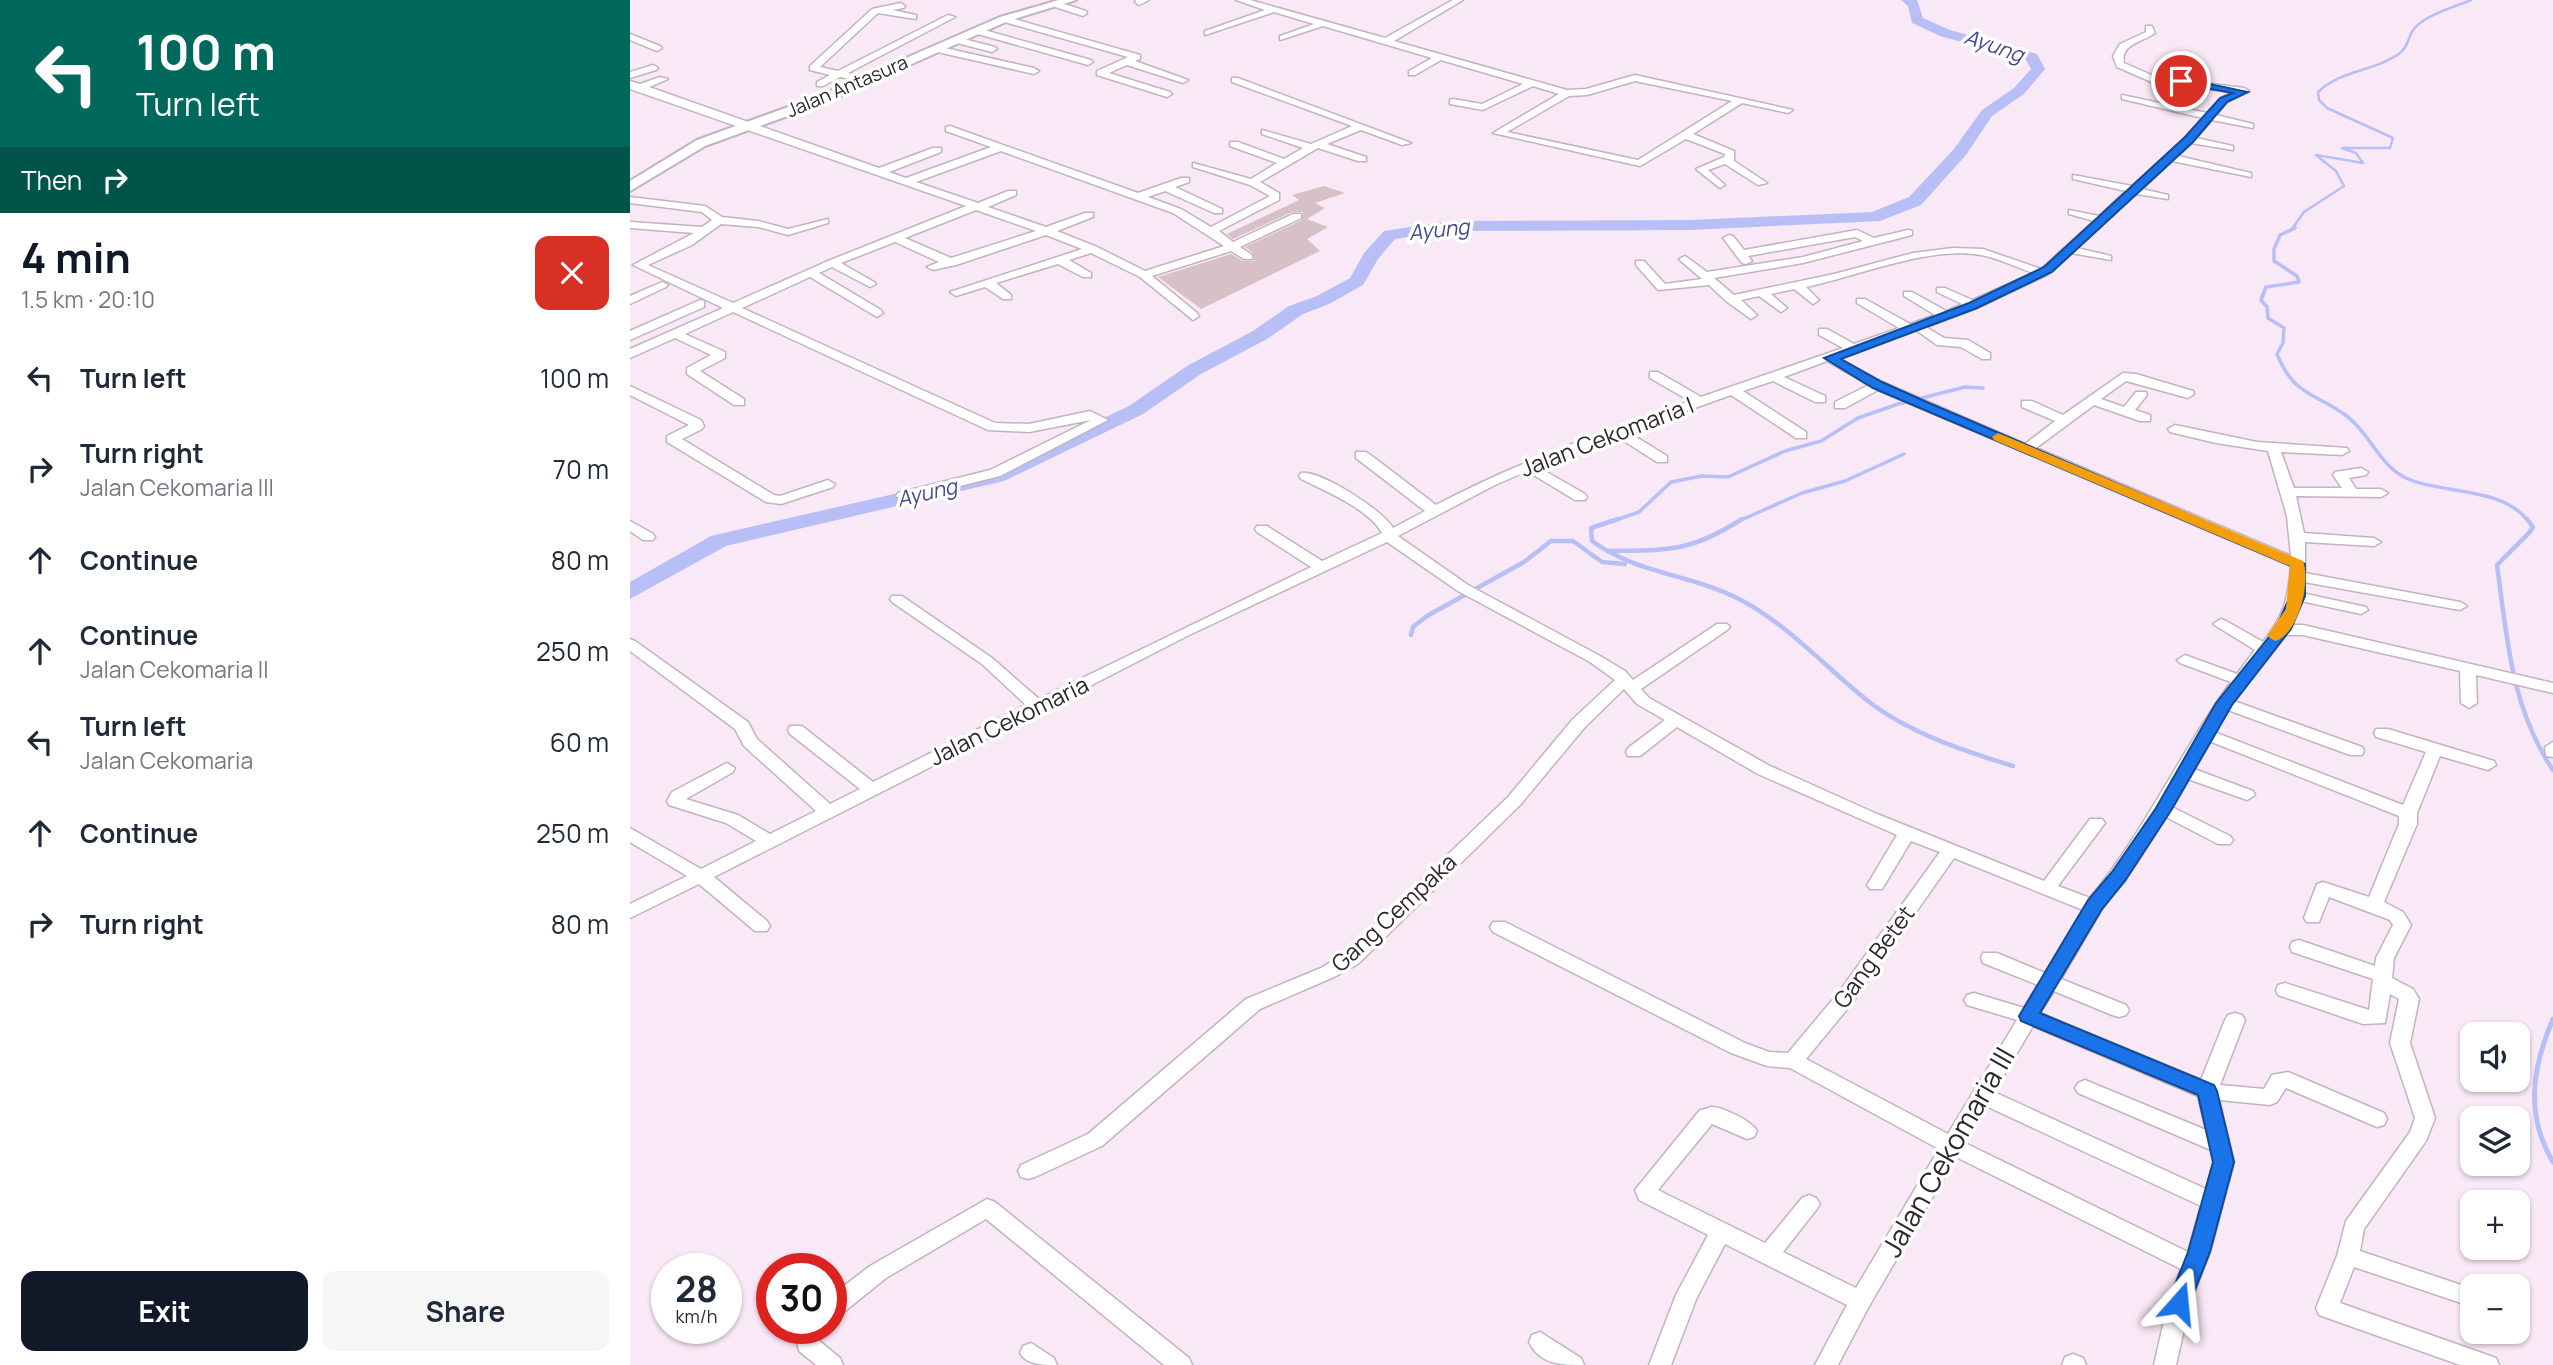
<!DOCTYPE html>
<meta charset="utf-8">
<style>
:root{--surface:#fff;--page:#f6f6f7;--text:#1f2937;--muted:#747a83;--accent:#111827}
body{margin:0;font-family:Manrope,sans-serif;background:var(--page);color:var(--text);height:100vh;display:flex;flex-direction:column;font-size:26px;white-space:nowrap}
*{box-sizing:border-box;margin:0}
p{font-size:23px;color:var(--muted)}
.icon{flex:none;width:38px;height:38px;fill:none;stroke:currentColor;stroke-width:2;stroke-linecap:round;stroke-linejoin:round}
.map{position:relative;flex:1;overflow:hidden}
.drawer{display:flex;flex-direction:column;background:var(--surface);width:630px}
.drawer>*{flex:none}
.banner{background:#00695c;color:#fff;overflow:hidden}
.controls{position:absolute;left:1830px;top:1022px;display:grid;gap:14px}
.controls a{display:grid;place-items:center;width:70px;height:70px;border-radius:14px;background:var(--surface);box-shadow:0 2px 5px #0004;font-size:35px}
.speed{position:absolute;left:21px;top:1253px;display:flex;gap:14px;font-size:35px;font-weight:700;text-align:center}
.speed>*{display:grid;place-content:center;width:91px;height:91px;border-radius:50%;background:var(--surface);box-shadow:0 2px 5px #0004;line-height:1}
.speed small{font-size:18px;font-weight:400}
.speed .limit{border:10px solid #d22;background:#fff;color:#111}
.pin{position:absolute;display:grid;place-items:center;width:60px;height:60px;color:#fff;margin:-30px;border:4px solid #fff;border-radius:50%;box-shadow:0 2px 7px #0007}
.me{position:absolute;width:77px;margin:-38px;rotate:18deg;stroke-linejoin:round;filter:drop-shadow(0 0 5px #0008)}
.turn{display:flex;align-items:center;gap:24px;height:147px;padding:0 21px;font-size:32px}
.turn .icon{width:91px;height:91px;stroke-width:2.5}
.turn b{display:block;font-size:49px;line-height:60px}
.then{display:flex;align-items:center;height:66px;padding:0 21px;background:#0003;gap:14px;font-size:26px}
.round{display:grid;place-items:center;flex:none;width:74px;height:74px;border-radius:14px;background:var(--page)}
.head{display:flex;align-items:center;justify-content:space-between;height:119px;padding:0 21px}
h1{font-size:42px;font-weight:700;line-height:52px;color:var(--accent)}
.button{display:flex;gap:14px;margin-top:auto;padding:14px 21px}
.button a{flex:1;height:80px;border-radius:14px;background:var(--accent);color:#fff;font-size:28px;font-weight:700;line-height:80px;text-align:center}
.button a+a{background:var(--page);color:var(--text)}
ul{padding:0;list-style:none}
li{display:flex;align-items:center;gap:21px;height:91px;padding:0 21px}
li div{flex:1}
li b{display:block;font-size:26px}
li em{font-style:normal}
main{display:flex;flex:1;min-height:0}
.map>svg:first-child{display:block}
</style>
<main>
<section class="drawer">
<div class="banner">
<div class="turn"><svg class="icon" aria-label="left" viewBox="0 0 24 24"><path d="M17 20v-9H6M10 6l-5 5 5 5"/></svg><div><b>100 m</b>Turn left</div></div>
<div class="then">Then<svg class="icon" aria-label="right" viewBox="0 0 24 24"><path d="M7 20v-9h11M14 6l5 5-5 5"/></svg></div>
</div>
<div class="head"><div><h1>4 min</h1><p>1.5 km · 20:10</p></div><a class="round" style="background:#d93025;color:#fff"><svg class="icon" aria-label="close" viewBox="0 0 24 24"><path d="M6 6l12 12M18 6L6 18"/></svg></a></div>
<ul>
<li><svg class="icon" aria-label="left" viewBox="0 0 24 24"><path d="M17 20v-9H6M10 6l-5 5 5 5"/></svg><div><b>Turn left</b></div><em>100 m</em></li>
<li><svg class="icon" aria-label="right" viewBox="0 0 24 24"><path d="M7 20v-9h11M14 6l5 5-5 5"/></svg><div><b>Turn right</b><p>Jalan Cekomaria III</p></div><em>70 m</em></li>
<li><svg class="icon" aria-label="ahead" viewBox="0 0 24 24"><path d="M12 20V5M6 11l6-6 6 6"/></svg><div><b>Continue</b></div><em>80 m</em></li>
<li><svg class="icon" aria-label="ahead" viewBox="0 0 24 24"><path d="M12 20V5M6 11l6-6 6 6"/></svg><div><b>Continue</b><p>Jalan Cekomaria II</p></div><em>250 m</em></li>
<li><svg class="icon" aria-label="left" viewBox="0 0 24 24"><path d="M17 20v-9H6M10 6l-5 5 5 5"/></svg><div><b>Turn left</b><p>Jalan Cekomaria</p></div><em>60 m</em></li>
<li><svg class="icon" aria-label="ahead" viewBox="0 0 24 24"><path d="M12 20V5M6 11l6-6 6 6"/></svg><div><b>Continue</b></div><em>250 m</em></li>
<li><svg class="icon" aria-label="right" viewBox="0 0 24 24"><path d="M7 20v-9h11M14 6l5 5-5 5"/></svg><div><b>Turn right</b></div><em>80 m</em></li>
</ul>
<div class="button"><a>Exit</a><a>Share</a></div>
</section>
<div class="map">
<svg width="1923" height="1365" viewBox="0 0 1923 1365">
<rect width="100%" height="100%" fill="#f9e8f5"/>
<g fill="none" stroke-linecap="round" stroke-linejoin="round">
<path stroke="#b8bff6" stroke-width="2.5" d="M1662,229L1674,212L1714,186L1706,171L1686,155L1733,163L1726,153L1712,148H1760L1763,138L1697,108L1689,100L1688,92C1710,70 1746,71 1770,53C1779,46 1778,37 1783,30C1794,15 1825,7 1841,0"/>
<g stroke="#b8bff6" stroke-width="3.5">
<path d="M1665,228L1650,235L1644,249V261L1667,276L1669,282L1636,287L1631,300L1637,307L1638,318L1654,328L1653,343L1647,354C1664,397 1687,393 1718,417C1741,435 1749,466 1778,479C1813,494 1873,487 1898,521"/>
<polyline points="983,521 1009,512 1041,482 1072,476 1098,477 1155,451 1191,441 1228,418 1268,404 1335,387 1353,388"/>
<polyline points="1109,521 1172,493 1215,481 1274,454"/>
</g>
<g stroke="#b8bff6" stroke-width="4.5">
<path d="M988,519L961,528L962,541C1007,574 1061,574 1109,599C1159,625 1195,667 1238,701C1279,733 1334,751 1383,766"/>
<path d="M1897,519L1903,527L1899,533L1867,565C1877,637 1881,708 1923,770"/>
<path d="M977,551C1037,550 1059,553 1112,519"/>
<polyline points="781,635 783,627 797,616 894,562 921,541 943,541 972,562 995,564"/>
</g>
<path stroke="#b8bff6" stroke-width="5" d="M1923,1019C1902,1068 1895,1115 1923,1162"/>
<polygon fill="#b8bff6" fill-rule="evenodd" points="1271,0 1287,0 1293,18 1320,30 1407,54 1415,69 1394,94 1362,116 1336,155 1291,205 1250,221 1060,230 819,231 765,239 748,259 733,285 699,304 673,314 637,339 571,374 513,414 374,481 96,546 0,599 0,582 81,536 360,472 499,406 557,366 623,331 659,306 687,296 720,278 734,253 754,231 819,221 1060,220 1242,212 1279,197 1324,149 1352,110 1384,88 1401,69 1396,60 1310,36 1282,23 1278,6"/>
</g>
<polygon fill="#d7c1c7" points="694,186 715,193 685,203 695,208 677,219 698,227 677,239 690,251 571,309 528,277 601,254 613,261 624,261 623,253 615,247 672,220 673,212 662,212 603,239 597,234 669,200 662,195"/>
<g fill="none" stroke-linecap="round" stroke-linejoin="round">
<defs>
<g id="minor">
<polygon points="506,0 519,0 509,5 505,2"/>
<path d="M606,0H620L755,38L823,0H833L764,41L937,90L956,89L1005,75L1163,110L1158,113L1112,103L1063,134L1104,151V161L1137,183L1128,185L1095,164L1078,170L1095,185L1090,188L1066,169L1094,157L1095,154L1056,139L1010,166L863,133L929,94L903,86L853,110L820,104V100L823,99L852,104L893,84L811,60L785,75H779V71L802,58L693,26L650,40V36L684,24L644,12L575,35V31L635,10ZM1005,81L1102,101L1008,160L877,132L939,96L957,95Z"/>
<polygon points="425,1 456,11 457,13 453,16 422,6 422,2"/>
<polygon points="271,3 275,6 274,8 262,10 286,15 286,19 248,13 190,67 208,71 318,15 325,17 218,73 237,78 237,82 210,77 193,86 187,86 187,82 200,75 180,70 180,66 242,9"/>
<polygon points="374,16 510,55 510,59 505,61 558,80 553,83 497,65 479,73 540,92 542,94 537,97 467,75 467,71 498,57 371,21 370,19"/>
<path d="M1516,26H1522L1525,33C1513,42 1490,44 1494,63L1526,77L1614,88L1619,91L1597,102L1586,115L1623,124V128L1582,120L1566,138L1603,146V150L1561,143L1548,156L1621,173V177L1542,161L1512,189L1538,195V199L1506,194L1447,248L1481,256V260L1441,253L1417,275L1347,308L1296,327L1314,338L1338,340L1360,353V359H1352L1331,347L1307,345L1286,330L1208,358L1252,382L1395,444L1425,421L1392,407V401H1402L1433,415L1493,373L1506,374L1563,391L1564,394L1558,398L1496,381L1471,399L1494,407L1506,392H1516L1517,395L1505,410L1520,415V421H1510L1464,405L1406,448L1661,556L1657,516L1638,451L1586,443L1540,432L1538,429L1545,425L1627,442L1717,448L1719,451L1712,455L1651,452L1664,488H1712L1703,475L1705,472L1731,468L1738,472L1736,475L1719,478L1726,489H1751L1758,493L1751,497L1666,496L1674,533L1744,538L1751,542L1744,546L1675,542V573L1830,602L1837,606L1830,610L1674,582L1672,593L1736,607L1738,610L1731,614L1671,601L1662,625H1673L1923,683V693L1846,675L1847,703L1839,708L1831,703L1830,671L1673,635H1654L1604,701L1732,747L1734,751L1732,755H1720L1598,710L1584,732L1773,805L1796,752L1746,737L1744,733L1746,729H1758L1864,761L1866,765L1858,770L1810,756L1787,813V824L1754,902L1773,912L1781,925L1764,958L1762,978L1783,989L1789,999L1780,1043L1805,1118L1796,1141L1734,1229L1730,1251L1843,1289V1307L1724,1267L1710,1303L1866,1358L1869,1365H1830L1689,1315L1686,1308L1707,1256L1716,1221L1780,1132L1785,1118L1760,1043L1769,999L1760,994L1755,1023L1733,1024L1648,995L1646,990L1648,985L1655,983L1739,1010L1743,979L1662,952L1660,947L1662,942L1669,940L1745,966L1746,958L1763,925L1760,920L1699,897L1689,922H1677L1674,918L1687,884L1693,882L1739,897L1769,824V816L1579,741L1564,769L1623,791L1625,795L1617,800L1558,779L1542,807L1600,836L1603,840L1600,844H1588L1536,817L1503,868L1472,909L1431,979L1496,1005L1499,1010L1496,1015L1489,1017L1482,1015L1424,991L1410,1013L1571,1080L1595,1020L1598,1015L1605,1013L1612,1015L1615,1020L1590,1085L1634,1089L1642,1075L1658,1072L1754,1113L1757,1119L1754,1125L1747,1127L1656,1088L1647,1102L1640,1105L1589,1100L1604,1162L1580,1252L1560,1303L1546,1365H1524L1538,1303L1551,1269L1326,1157L1238,1308L1208,1365H1185L1217,1305L1095,1244L1067,1297L1041,1365H1019L1046,1295L1078,1235L1009,1200L1005,1190L1070,1110C1073,1110 1078,1108 1081,1107C1093,1107 1122,1121 1127,1131L1124,1137L1117,1139L1082,1124L1028,1190L1135,1243L1172,1198L1179,1195L1186,1198L1190,1204L1186,1210L1153,1252L1226,1288L1309,1149L1160,1068L1137,1066L1101,1053L863,932L860,927L863,922H875L1115,1043L1139,1052L1158,1053L1209,992L1310,852L1281,841L1252,889H1240L1237,885L1267,835L1128,774L1047,727L1010,756H998L996,752L998,748L1035,720L1007,704L994,689L955,727L890,805L728,964L704,977L630,1009L472,1146L405,1177L398,1179L391,1177L388,1171L391,1165L458,1134L616,999L691,968L714,954L878,797L943,719L985,680L960,662L828,591L757,542L557,636L417,708L415,711L407,713L84,877L137,921L140,926L137,931H125L69,884L0,918V904L57,876L0,842V828L71,869L126,841L96,823L39,805L37,801L42,792L97,763L105,768L103,772L56,799L108,815L140,834L186,811L114,746L105,729L0,651V639L5,641L118,722L127,739L200,804L230,789L160,734L158,730L160,726H172L243,782L396,705L352,664L262,602L260,599L262,596H272L362,658L409,699L681,567L627,532L625,529L627,526H637L692,561L752,533C739,509 695,491 671,479L669,476L671,473C690,470 754,511 763,528L795,511L726,458V452H736L746,459L806,505C887,462 973,432 1060,401L1020,378V372H1028L1071,397L1213,348L1189,335V329H1197L1224,344L1269,328L1227,303V299H1235L1280,324L1305,315L1274,296V292H1282L1316,311L1332,304L1307,292V288H1315L1342,300L1403,273C1386,267 1368,258 1351,255C1297,246 1229,276 1176,287L1189,300L1183,304L1164,289L1141,294L1157,308L1151,312L1129,296L1111,300L1127,315L1121,319L1096,301L1079,285L1028,290L1006,265V261H1014L1035,284L1072,279L1051,261L1049,259L1055,256L1077,272L1173,257L1233,241L1225,237L1118,256L1122,261L1116,264L1112,263L1093,238L1099,235L1103,236L1114,250L1227,230L1244,238L1278,230L1282,231V235L1173,263L1084,278L1104,295L1204,274L1283,253L1323,248L1353,249L1411,269L1464,221L1439,214V210L1469,216L1496,191L1443,179V175L1502,186L1555,138L1573,118L1492,99V95L1577,113L1591,98L1603,92L1524,83L1487,67L1483,56L1490,44L1516,32ZM1197,361L1239,385L1205,402V408H1215L1248,390L1661,566C1658,600 1654,615 1633,642L1596,621L1591,619L1583,624L1625,650L1607,674L1555,655L1547,660L1550,663L1601,682C1550,752 1515,831 1460,898L1428,886L1472,827L1475,823L1472,819H1460L1414,881L1247,814L1140,766L1019,698L1011,689L1097,630L1100,627L1097,624H1087L1003,680L995,671L970,656L838,585L768,536L863,486L897,471L945,500H955L957,497L955,494L908,467L986,436L1027,462H1037V456L998,432L1101,395L1166,438H1176V432L1113,391L1143,381L1185,402H1195V396L1154,377ZM1324,858L1453,910L1415,973L1367,953H1353L1351,958L1353,963L1408,985L1394,1008L1344,993L1337,995L1334,1000L1337,1005L1387,1020L1318,1134L1176,1059L1223,1002ZM1403,1026L1568,1096L1576,1130L1462,1083L1455,1080L1448,1083L1445,1088L1448,1093L1581,1150L1584,1162L1576,1189L1364,1092ZM1356,1106L1571,1206L1558,1252L1335,1143Z"/>
<polygon points="347,28 461,60 463,62 458,65 344,33 344,29"/>
<polygon points="0,34 30,46 32,48 27,51 0,40"/>
<polygon points="326,37 365,47 367,49 362,52 323,42 323,38"/>
<polygon points="306,46 404,68 409,71 404,74 303,51 301,49"/>
<polygon points="23,65 28,68 26,70 0,78 0,72"/>
<path d="M30,77L38,79L19,87L249,168L303,148H311V152L259,172L276,178L361,147L316,131V127L320,126L508,193L551,178H559V182L545,187L592,209V213H584L535,191L518,197L551,209L581,227L640,196L620,185L563,167V163L621,179L647,163L600,146V142H608L654,159L673,148L632,134V130L681,144L722,126L602,82V78H608L781,143L772,145L731,130L697,144L736,157V161H728L688,148L630,182L649,193V200L589,231L603,242L663,214H671V218L610,247L622,255V259H614L601,251L522,276L567,313L569,316L563,320L510,277L461,253L439,260L461,273V277H453L428,264L366,283L381,295V299H373L355,287L326,296L320,292L452,249L416,235L326,265L303,270L297,267L309,262L265,242L211,263L244,282L246,284L240,287L202,267L189,273L251,310L253,313L247,317L180,277L112,308L365,423L399,424L460,411L478,420L370,476L273,500L266,496L268,493L360,470L461,420L399,432L358,430L103,312L55,334L95,352V358L70,371L114,399V405H104L57,374V368L81,355L45,338L0,358V349L93,308L3,265L64,233L0,228V222L72,227L82,220L72,212L0,203V197L75,206L92,217L128,221L158,229L198,219V223L158,235L128,227L91,224L62,245L18,265L103,303L198,261L336,206L0,89V81L10,84ZM371,151L543,213L594,246L515,271L467,247L427,231L463,217V213H455L416,227L358,207L386,195V191H378L348,203L286,182ZM346,210L406,231L321,258L275,238Z"/>
<polygon points="32,282 38,285 36,287 0,304 0,296"/>
<polygon points="70,300 74,301 74,307 0,340 0,331"/>
<polygon points="0,386 71,420 74,426 72,429 52,439 144,495 150,496 198,480 205,484 203,487 151,504 136,502 37,442 37,436 59,425 0,395"/>
<polygon points="0,521 23,534 25,537 23,540 13,540 0,531"/>
<polygon points="1923,742 1923,757 1916,756 1915,747"/>
<polygon points="357,1199 365,1202 559,1358 562,1365 534,1365 356,1219 256,1278 209,1316 201,1318 201,1296 240,1266"/>
<polygon points="164,1328 188,1328 187,1339 210,1358 213,1365 186,1365 169,1351"/>
<path d="M910,1332L951,1358L954,1365C932,1365 910,1365 899,1342L902,1335Z"/>
<path d="M401,1343L424,1358L427,1365C412,1365 397,1365 390,1353L393,1346Z"/>
<polygon points="1443,1354 1453,1358 1456,1365 1432,1365 1435,1357"/>
</g>
<polygon id="major" points="429,0 446,0 378,21 199,101 75,146 0,191 0,181 67,140 191,95 370,17"/>
</defs>
<use href="#minor" stroke="#c3b3bf" stroke-width="3"/>
<use href="#major" stroke="#c3b3bf" stroke-width="4"/>
<use href="#minor" fill="#fff" fill-rule="evenodd"/>
<use href="#major" fill="#fff" fill-rule="evenodd"/>
</g>
<polygon fill="#1a73e8" stroke="#114b97" stroke-width="2" points="1551,78 1618,92 1597,102 1563,142 1422,272 1347,308 1211,359 1252,382 1299,403 1675,564 1675,596 1661,629 1602,705 1542,809 1495,881 1472,909 1410,1013 1584,1085 1587,1091 1604,1162 1580,1252 1557,1310 1549,1312 1541,1310 1538,1303 1558,1252 1583,1162 1568,1095 1391,1021 1389,1016 1458,900 1482,872 1526,808 1586,703 1646,628 1660,596 1661,566 1243,388 1194,358 1339,303 1414,267 1555,137 1590,98 1603,93 1548,83"/>
<path fill="#f59e0b" d="M1368,433L1673,561C1681,580 1669,635 1645,641L1637,636L1656,609L1660,566L1364,440L1362,437Z"/>
<g text-anchor="middle" stroke-width="7" stroke-linejoin="round" paint-order="stroke">
<g font-size="19" fill="#2d262b" stroke="#fff">
<text transform="translate(217 86) rotate(-23)" y="7">Jalan Antasura</text>
</g>
<g font-size="21" font-style="italic" fill="#454797" stroke="#fff">
<text transform="translate(1364 46) rotate(19)" y="7">Ayung</text>
<text transform="translate(809 230) rotate(-6)" y="7">Ayung</text>
<text transform="translate(297 493) rotate(-13)" y="7">Ayung</text>
</g>
<g font-size="23" fill="#2d262b" stroke="#fff">
<text transform="translate(977 437) rotate(-21)" y="8">Jalan Cekomaria I</text>
<text transform="translate(379 721) rotate(-26)" y="8">Jalan Cekomaria</text>
<text transform="translate(764 913) rotate(-43)" y="8">Gang Cempaka</text>
<text transform="translate(1244 957) rotate(-54)" y="8">Gang Betet</text>
</g>
<g font-size="28" fill="#2d262b" stroke="#fff">
<text transform="translate(1318 1152) rotate(-60)" y="10">Jalan Cekomaria III</text>
</g>
</g>
</svg>
<div class="controls">
<a><svg class="icon" aria-label="sound" viewBox="0 0 24 24"><path d="M4 9h4l5-4v14l-5-4H4zM17 9q2 3 0 6"/></svg></a>
<a><svg class="icon" aria-label="layers" viewBox="0 0 24 24"><path d="M12 4l9 5-9 5-9-5zM3 14l9 5 9-5"/></svg></a>
<a>+</a>
<a>−</a>
</div>
<div class="speed"><div>28<small>km/h</small></div><div class="limit">30</div></div>
<div class="pin" style="left:1551px;top:81px;background:#d93025"><svg class="icon" aria-label="arrive" viewBox="0 0 24 24"><path d="M6 21V4h12l-3 4 3 4H6"/></svg></div>
<svg class="me" style="left:1549px;top:1303px" viewBox="-20 -20 40 40"><path d="M0-17L14 15 0 8-14 15z" fill="#1a73e8" stroke="#fff" stroke-width="4"/></svg>
</div>
</main>
